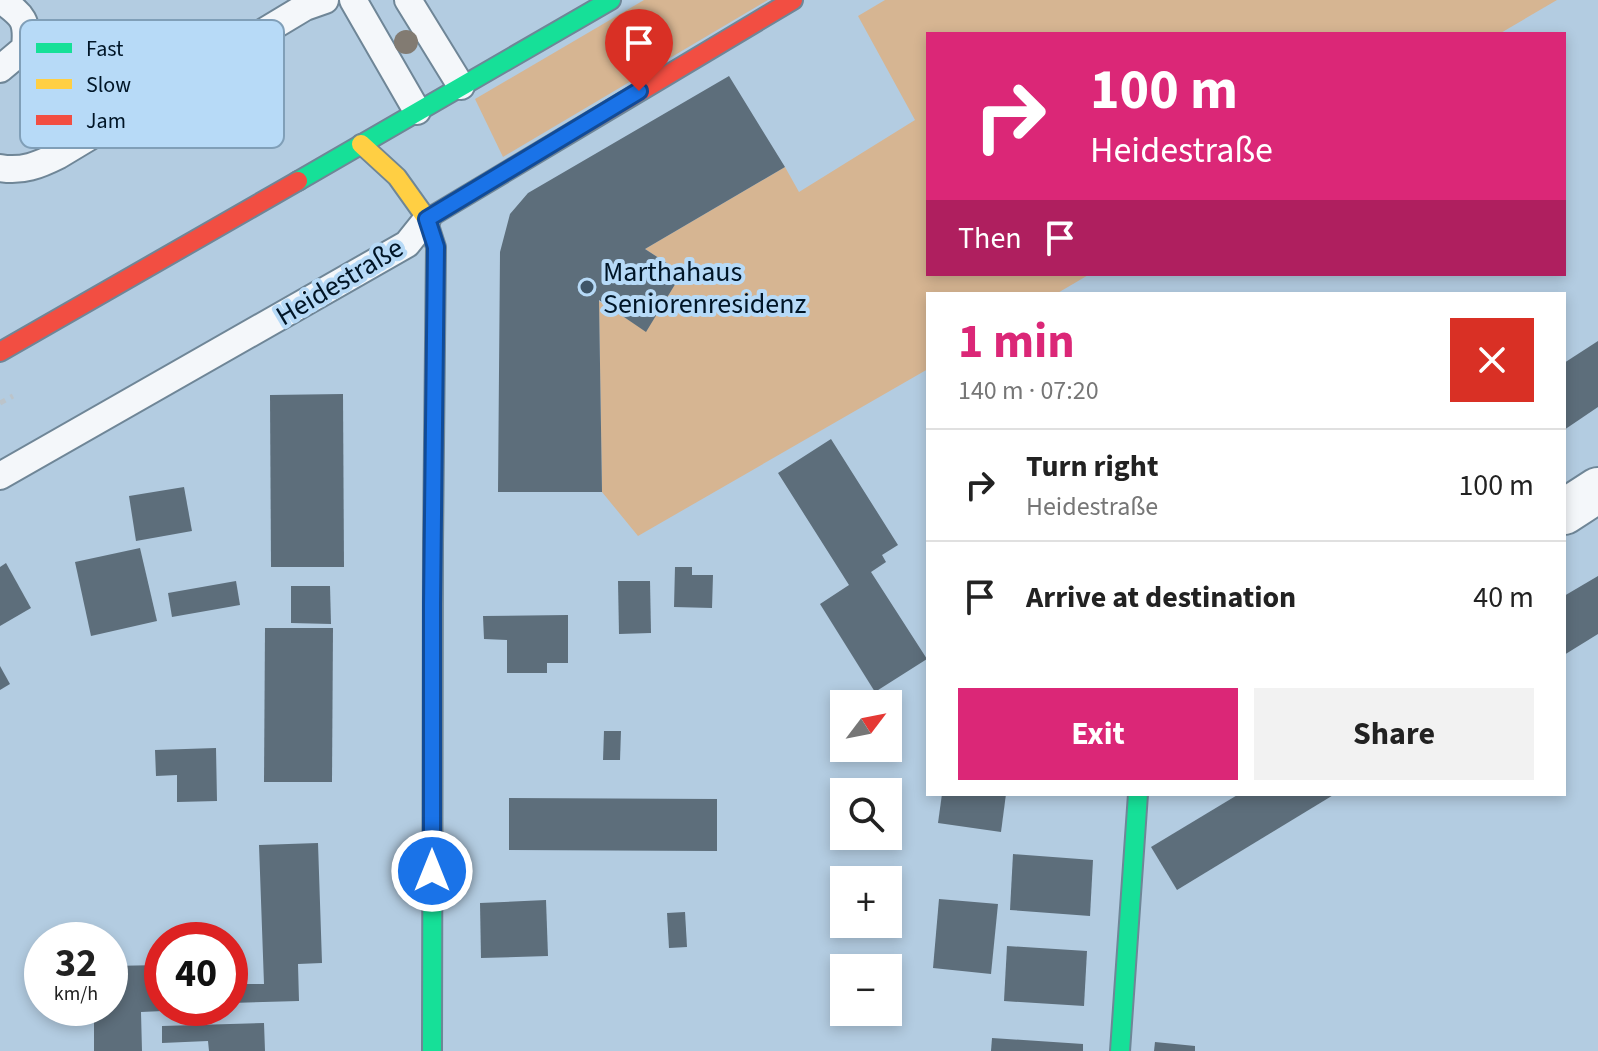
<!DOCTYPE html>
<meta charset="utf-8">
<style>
:root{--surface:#fff;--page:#f2f2f2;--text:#222;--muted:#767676;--line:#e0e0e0;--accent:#db2777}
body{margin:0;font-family:"Source Sans 3",sans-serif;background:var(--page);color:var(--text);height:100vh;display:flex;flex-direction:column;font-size:30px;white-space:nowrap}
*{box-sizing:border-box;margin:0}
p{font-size:26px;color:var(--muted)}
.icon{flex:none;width:44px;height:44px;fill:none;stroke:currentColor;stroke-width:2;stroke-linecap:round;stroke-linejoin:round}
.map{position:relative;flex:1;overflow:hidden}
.panel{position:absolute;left:926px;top:292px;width:640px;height:504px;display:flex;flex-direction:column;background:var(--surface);border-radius:0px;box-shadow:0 4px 12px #0003}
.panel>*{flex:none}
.banner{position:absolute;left:926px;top:32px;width:640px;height:244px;border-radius:0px;box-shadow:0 4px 12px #0003;background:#db2777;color:#fff;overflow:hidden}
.needle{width:52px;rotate:58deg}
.fabs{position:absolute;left:830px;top:690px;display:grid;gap:16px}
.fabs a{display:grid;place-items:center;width:72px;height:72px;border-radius:0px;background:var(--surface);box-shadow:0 4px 12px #0003;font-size:40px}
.speed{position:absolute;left:24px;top:922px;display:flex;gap:16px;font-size:40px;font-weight:700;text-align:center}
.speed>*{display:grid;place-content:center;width:104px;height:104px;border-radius:50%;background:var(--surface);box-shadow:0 4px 12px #0003;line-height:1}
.speed small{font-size:20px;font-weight:400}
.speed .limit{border:12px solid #d22;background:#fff;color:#111}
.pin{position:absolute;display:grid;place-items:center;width:68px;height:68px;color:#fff;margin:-82px -34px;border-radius:50% 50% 50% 0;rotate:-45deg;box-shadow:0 0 8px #0007}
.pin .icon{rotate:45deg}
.me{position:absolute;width:88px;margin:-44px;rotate:0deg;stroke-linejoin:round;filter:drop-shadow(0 0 6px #0008)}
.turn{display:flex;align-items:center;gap:28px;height:168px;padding:0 32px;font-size:36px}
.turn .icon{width:104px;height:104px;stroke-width:2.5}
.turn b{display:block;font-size:56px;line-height:68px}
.then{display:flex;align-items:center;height:76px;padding:0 32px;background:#0003;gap:16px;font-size:30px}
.round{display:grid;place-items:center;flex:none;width:84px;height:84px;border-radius:0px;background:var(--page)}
.headline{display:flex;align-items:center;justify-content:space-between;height:136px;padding:0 32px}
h1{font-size:48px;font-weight:700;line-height:60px;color:var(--accent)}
.cta{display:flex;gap:16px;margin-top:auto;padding:16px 32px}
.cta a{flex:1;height:92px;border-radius:0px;background:var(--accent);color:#fff;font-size:32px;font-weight:700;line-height:92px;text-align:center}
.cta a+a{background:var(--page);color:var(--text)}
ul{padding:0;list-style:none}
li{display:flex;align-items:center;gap:24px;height:112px;padding:0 32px;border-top:2px solid var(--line)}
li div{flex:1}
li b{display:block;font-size:30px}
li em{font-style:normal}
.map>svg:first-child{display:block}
</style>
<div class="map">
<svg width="1598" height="1051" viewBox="0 0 1598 1051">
<rect width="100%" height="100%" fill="#b3cce1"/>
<g fill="#d6b592">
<polygon points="644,0 768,0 503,157 475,99"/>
<polygon points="885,0 1557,0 1499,34 928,34 928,274 1090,274 1056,294 928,294 928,369 638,536 602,492 599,301 646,331 682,273 645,249 785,167 799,192 915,120 858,16"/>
</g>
<g fill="#5d6e7b">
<polygon points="729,76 785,167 645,249 682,273 646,332 599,300 602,492 498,492 500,252 510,214 528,193"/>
<polygon points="1598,341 1598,407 1564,430 1564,363"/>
<polygon points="343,394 344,567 271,567 270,395"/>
<polygon points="831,439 898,545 882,555 886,562 871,572 927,659 875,692 820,604 849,585 778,473"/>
<polygon points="184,487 192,531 136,541 129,496"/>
<polygon points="140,548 157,621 91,636 75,562"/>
<polygon points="6,563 31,608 0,626 0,567"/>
<polygon points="675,567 692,567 692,575 713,575 712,608 674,607"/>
<polygon points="1598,576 1598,634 1564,655 1564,596"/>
<polygon points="236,581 240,605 172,617 168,593"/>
<polygon points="618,581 650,581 651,633 619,634"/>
<polygon points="291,586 330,586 331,624 291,623"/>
<polygon points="568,615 568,663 547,663 547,673 507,673 507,640 484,639 483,616"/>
<polygon points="265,628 333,628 332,782 264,782"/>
<polygon points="0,666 10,684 0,690"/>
<polygon points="604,731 621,731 620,760 603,760"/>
<polygon points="216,748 217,801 177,802 177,775 156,776 155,750"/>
<polygon points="942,794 1006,794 1001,832 938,823"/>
<polygon points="1239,794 1335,794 1177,890 1151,847"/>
<polygon points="509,798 717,799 717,851 509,850"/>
<polygon points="318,843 322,963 298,964 299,1001 230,1003 230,984 264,984 259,845"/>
<polygon points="1013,854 1093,860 1090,916 1010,910"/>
<polygon points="939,899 998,904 991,974 933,968"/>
<polygon points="546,900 548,956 481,958 480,903"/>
<polygon points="685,912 687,947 669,948 667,913"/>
<polygon points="1007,946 1087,951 1084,1006 1004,1001"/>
<polygon points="162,965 163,1011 141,1012 142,1051 94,1051 94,1008 110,1008 110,966"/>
<polygon points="264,1023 265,1051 209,1051 208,1041 162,1043 162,1026"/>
<polygon points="992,1038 1083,1044 1083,1051 991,1051"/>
<polygon points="1155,1042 1195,1046 1195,1051 1154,1051"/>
</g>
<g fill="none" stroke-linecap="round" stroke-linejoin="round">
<defs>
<g id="lane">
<polyline points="353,0 417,111"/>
<polyline points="408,0 461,86"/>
<path d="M0,69L25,48C28,20 23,16 1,0"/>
<path d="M0,168C22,172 39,165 59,155L305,7L325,0"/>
<polyline points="0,476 407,244 427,219"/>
</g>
<polyline id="street" points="1564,512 1598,490"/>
<g id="fast">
<polyline points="298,181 611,0"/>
<polyline points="432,1051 433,544"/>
<polyline points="1120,1051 1138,794"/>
</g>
<polyline id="slow" points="361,144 397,177 427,219 436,247 433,544"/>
<g id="jam">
<polyline points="427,219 793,0"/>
<polyline points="0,352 298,181"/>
</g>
</defs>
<use href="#lane" stroke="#6f8697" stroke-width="30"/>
<use href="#street" stroke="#6f8697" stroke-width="48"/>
<use href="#fast" stroke="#6f8697" stroke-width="22"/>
<use href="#slow" stroke="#6f8697" stroke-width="22"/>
<use href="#jam" stroke="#6f8697" stroke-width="22"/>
<polyline stroke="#bcc4ca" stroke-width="5" stroke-dasharray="6 6" stroke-linecap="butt" points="0,403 13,396"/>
<use href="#lane" stroke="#f4f7fa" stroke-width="26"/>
<use href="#street" stroke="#f4f7fa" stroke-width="44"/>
<use href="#fast" stroke="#16e098" stroke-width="18"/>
<use href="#slow" stroke="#ffcf43" stroke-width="18"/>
<use href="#jam" stroke="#f24e42" stroke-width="18"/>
</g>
<circle fill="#827b72" cx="406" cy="42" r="12"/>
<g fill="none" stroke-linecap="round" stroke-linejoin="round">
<defs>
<polyline id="route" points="432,871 432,604 436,247 427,219 639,91"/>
</defs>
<use href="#route" stroke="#114b97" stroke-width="20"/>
<use href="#route" stroke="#1a73e8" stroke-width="14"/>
</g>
<circle fill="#3f5567" stroke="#b7daf7" stroke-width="3" cx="587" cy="287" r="8"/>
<g text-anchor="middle" stroke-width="8" stroke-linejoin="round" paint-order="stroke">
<g font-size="28" fill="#001526" stroke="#b7daf7" text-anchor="start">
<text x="603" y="281">Marthahaus<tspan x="603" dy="32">Seniorenresidenz</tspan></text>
</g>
<g font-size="28" fill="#001526" stroke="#b7daf7">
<text transform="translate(339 281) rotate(-31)" y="10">Heidestraße</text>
</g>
</g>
<rect x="20" y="20" width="264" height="128" rx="12" fill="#b7daf7" stroke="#809fb8" stroke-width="2"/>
<rect x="36" y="43" width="36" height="10" fill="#16e098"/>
<rect x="36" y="79" width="36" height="10" fill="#ffcf43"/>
<rect x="36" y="115" width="36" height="10" fill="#f24e42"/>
<g font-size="22" fill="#001526">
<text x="86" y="56">Fast</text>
<text x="86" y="92">Slow</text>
<text x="86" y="128">Jam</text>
</g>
</svg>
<div class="fabs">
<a><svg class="needle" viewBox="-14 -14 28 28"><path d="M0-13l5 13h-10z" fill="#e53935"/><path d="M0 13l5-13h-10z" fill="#767676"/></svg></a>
<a><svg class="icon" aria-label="search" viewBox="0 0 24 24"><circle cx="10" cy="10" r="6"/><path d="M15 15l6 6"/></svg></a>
<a>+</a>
<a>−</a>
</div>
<div class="speed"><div>32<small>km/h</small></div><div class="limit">40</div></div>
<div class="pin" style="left:639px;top:91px;background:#d93025"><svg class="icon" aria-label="arrive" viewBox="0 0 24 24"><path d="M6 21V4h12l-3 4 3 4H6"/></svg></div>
<svg class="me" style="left:432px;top:871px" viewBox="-20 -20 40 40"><circle r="17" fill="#1a73e8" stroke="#fff" stroke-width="3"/><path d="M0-11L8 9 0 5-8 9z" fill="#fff"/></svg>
<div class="banner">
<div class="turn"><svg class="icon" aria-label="right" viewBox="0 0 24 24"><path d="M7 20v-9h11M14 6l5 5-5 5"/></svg><div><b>100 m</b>Heidestraße</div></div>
<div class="then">Then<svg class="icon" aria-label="arrive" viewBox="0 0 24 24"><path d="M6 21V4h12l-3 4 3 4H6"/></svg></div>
</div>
<section class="panel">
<div class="headline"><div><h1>1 min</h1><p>140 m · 07:20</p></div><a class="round" style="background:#d93025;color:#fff"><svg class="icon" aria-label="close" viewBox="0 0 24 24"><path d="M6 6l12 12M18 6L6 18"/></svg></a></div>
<ul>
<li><svg class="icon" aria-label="right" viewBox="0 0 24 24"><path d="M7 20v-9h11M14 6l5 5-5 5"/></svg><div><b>Turn right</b><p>Heidestraße</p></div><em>100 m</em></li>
<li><svg class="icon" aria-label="arrive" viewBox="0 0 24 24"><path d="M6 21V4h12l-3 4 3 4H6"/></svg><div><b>Arrive at destination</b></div><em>40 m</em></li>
</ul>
<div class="cta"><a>Exit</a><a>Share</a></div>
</section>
</div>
